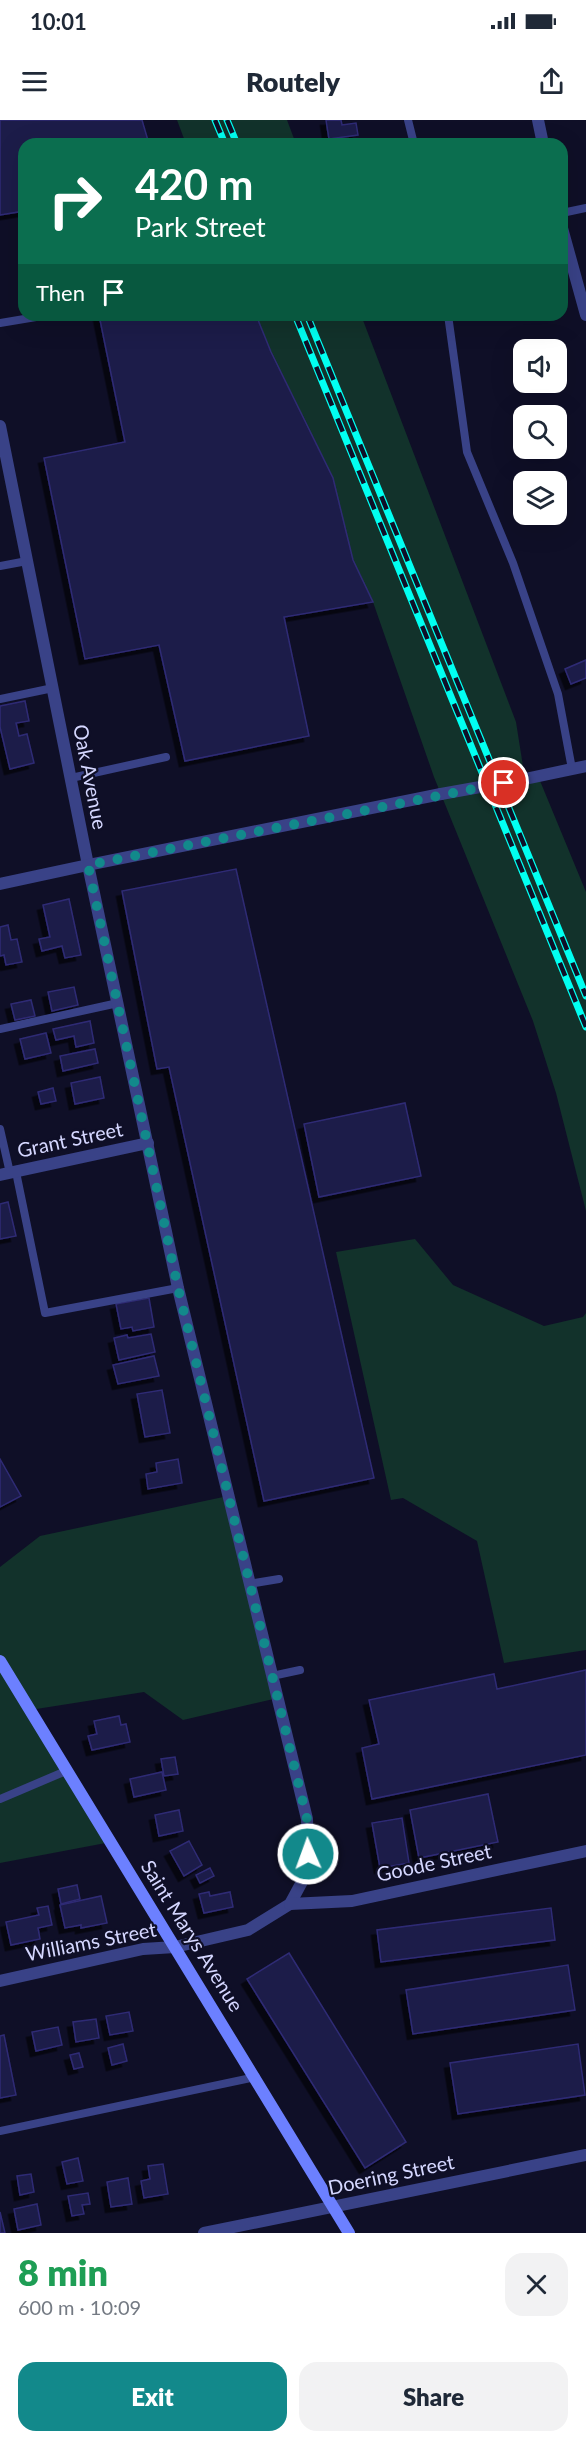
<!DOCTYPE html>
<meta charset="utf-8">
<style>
:root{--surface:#fff;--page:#f2f2f3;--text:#1f2937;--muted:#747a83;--accent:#12898b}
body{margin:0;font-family:Lato,sans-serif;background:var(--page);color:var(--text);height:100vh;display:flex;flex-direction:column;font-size:22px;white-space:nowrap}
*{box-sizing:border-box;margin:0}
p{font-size:20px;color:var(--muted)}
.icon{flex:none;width:33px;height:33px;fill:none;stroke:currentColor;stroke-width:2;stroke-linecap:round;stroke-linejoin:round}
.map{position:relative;height:2113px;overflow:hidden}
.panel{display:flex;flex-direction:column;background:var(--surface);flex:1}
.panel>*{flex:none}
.hud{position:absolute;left:18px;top:18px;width:550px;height:183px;border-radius:18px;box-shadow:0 6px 24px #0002;background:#0b6e4f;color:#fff;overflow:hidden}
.fabs{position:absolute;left:513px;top:219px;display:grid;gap:12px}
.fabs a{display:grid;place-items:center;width:54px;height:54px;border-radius:12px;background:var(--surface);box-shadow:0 6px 24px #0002;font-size:30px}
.pin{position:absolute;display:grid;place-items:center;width:51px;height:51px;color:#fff;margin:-26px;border:3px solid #fff;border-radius:50%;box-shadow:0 2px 6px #0007}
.me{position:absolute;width:66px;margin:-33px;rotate:358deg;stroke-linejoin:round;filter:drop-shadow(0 0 4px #0008)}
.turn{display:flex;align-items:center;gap:21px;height:126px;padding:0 18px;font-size:27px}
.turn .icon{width:78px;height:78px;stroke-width:2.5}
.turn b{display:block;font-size:42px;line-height:51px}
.then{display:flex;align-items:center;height:57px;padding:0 18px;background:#0003;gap:12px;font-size:22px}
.round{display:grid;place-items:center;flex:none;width:63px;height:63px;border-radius:18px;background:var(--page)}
.summary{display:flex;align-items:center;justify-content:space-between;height:102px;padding:0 18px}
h1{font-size:36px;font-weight:800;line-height:45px;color:#1e9e55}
.primary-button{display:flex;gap:12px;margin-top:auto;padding:12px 18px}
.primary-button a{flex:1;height:69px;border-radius:18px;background:var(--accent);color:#fff;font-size:24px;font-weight:800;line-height:69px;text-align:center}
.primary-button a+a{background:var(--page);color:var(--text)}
.status{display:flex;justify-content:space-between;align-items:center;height:42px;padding:0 30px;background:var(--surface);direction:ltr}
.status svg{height:16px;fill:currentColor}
header{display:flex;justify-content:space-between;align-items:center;height:78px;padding:0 18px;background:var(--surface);font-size:27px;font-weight:800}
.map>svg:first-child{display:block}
</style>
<div class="status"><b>10:01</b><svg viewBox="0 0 49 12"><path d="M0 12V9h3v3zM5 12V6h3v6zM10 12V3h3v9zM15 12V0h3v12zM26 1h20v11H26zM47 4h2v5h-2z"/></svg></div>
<header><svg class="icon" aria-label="menu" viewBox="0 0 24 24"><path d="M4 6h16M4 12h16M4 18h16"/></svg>Routely<svg class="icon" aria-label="share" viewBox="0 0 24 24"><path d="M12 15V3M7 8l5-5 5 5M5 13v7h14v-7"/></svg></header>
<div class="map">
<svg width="586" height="2113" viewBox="0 0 586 2113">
<defs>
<filter id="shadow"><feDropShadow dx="-5.5" dy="5.5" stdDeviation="0" flood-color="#0009"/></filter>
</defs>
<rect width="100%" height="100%" fill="#0f0f27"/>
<g fill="#12322b">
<polygon points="177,0 287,0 296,24 186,24"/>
<polygon points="256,195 361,195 516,602 525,659 538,656 586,772 586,1091 556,973 533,901 434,657 373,482 353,440 333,358 271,232"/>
<polygon points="415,1119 453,1165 544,1206 583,1197 586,1193 586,1530 504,1543 477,1421 403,1378 391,1380 336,1132"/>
<polygon points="228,1376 278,1578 183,1600 144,1572 30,1590 111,1722 0,1743 0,1447 40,1416"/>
</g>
<g fill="#1d1b49" stroke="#2f2c75" stroke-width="1.5" filter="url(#shadow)">
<polygon points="0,0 142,0 149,24 24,24 24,91 0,95"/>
<polygon points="326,0 341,0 342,5 356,3 358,15 329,19"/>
<polygon points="99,195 256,195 271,232 333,358 353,440 373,482 284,497 309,616 185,641 159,525 85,539 44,338 125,322"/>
<polygon points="586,540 586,558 571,564 565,549"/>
<polygon points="25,581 29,601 16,603 19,616 27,614 34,643 10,649 0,607 0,586"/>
<polygon points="236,749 374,1358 264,1381 169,947 157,949 122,771"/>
<polygon points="69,779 81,835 65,838 62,826 42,831 39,819 50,817 43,785"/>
<polygon points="8,805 11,820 17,819 22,842 6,845 4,835 0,836 0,807"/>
<polygon points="74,867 78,885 52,891 48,872"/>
<polygon points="31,880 35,896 15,900 11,884"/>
<polygon points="90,901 94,923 76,927 74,916 56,920 53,909"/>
<polygon points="46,913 51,933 25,939 20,919"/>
<polygon points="95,929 98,943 63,951 60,936"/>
<polygon points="100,957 104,978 75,984 71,963"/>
<polygon points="53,968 56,981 41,984 38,972"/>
<polygon points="405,983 421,1056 319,1077 304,1004"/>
<polygon points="8,1082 16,1116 0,1119 0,1084"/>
<polygon points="149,1178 154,1207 133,1211 132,1207 121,1209 116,1184"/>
<polygon points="151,1214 155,1232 119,1240 114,1218 127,1215 128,1218"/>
<polygon points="154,1236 159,1256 118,1264 113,1245"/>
<polygon points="162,1270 170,1313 145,1317 137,1274"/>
<polygon points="0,1339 21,1376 0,1387"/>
<polygon points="178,1339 182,1363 148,1369 146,1354 157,1352 156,1343"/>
<polygon points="586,1550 586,1635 372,1679 362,1628 379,1624 369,1580 494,1554 497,1569"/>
<polygon points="119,1596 121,1605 126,1604 130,1622 92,1630 88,1616 97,1614 94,1601"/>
<polygon points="175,1637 178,1654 164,1656 161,1639"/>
<polygon points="162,1652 166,1670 134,1677 130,1659"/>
<polygon points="488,1674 498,1722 419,1738 410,1690"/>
<polygon points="179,1690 183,1711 159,1716 155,1695"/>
<polygon points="402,1698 409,1743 380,1748 372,1703"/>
<polygon points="189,1721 202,1745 184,1756 170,1731"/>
<polygon points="210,1748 214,1756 200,1763 196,1755"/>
<polygon points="77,1765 80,1779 61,1784 58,1769"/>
<polygon points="209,1772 210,1776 230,1772 233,1787 204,1793 199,1774"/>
<polygon points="101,1776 107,1803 81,1808 81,1805 65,1808 60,1785"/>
<polygon points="48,1786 52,1805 38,1808 40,1819 11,1825 6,1802 39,1795 37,1788"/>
<polygon points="551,1788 555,1820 381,1842 377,1810"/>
<polygon points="289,1833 406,2022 365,2048 247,1859"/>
<polygon points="568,1845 575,1890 413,1914 406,1870"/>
<polygon points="129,1892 133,1911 110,1915 106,1896"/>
<polygon points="96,1899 99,1918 76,1922 73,1902"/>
<polygon points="58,1907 62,1925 36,1931 32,1912"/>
<polygon points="4,1915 16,1975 0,1978 0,1916"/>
<polygon points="123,1924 127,1941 112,1945 108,1928"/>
<polygon points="578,1924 585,1975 458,1994 450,1943"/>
<polygon points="79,1933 83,1947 74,1949 70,1935"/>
<polygon points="78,2038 83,2061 67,2064 62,2042"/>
<polygon points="163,2044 168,2074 144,2078 141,2061 150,2059 148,2046"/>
<polygon points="31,2054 34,2072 20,2075 17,2056"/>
<polygon points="128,2058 132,2084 111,2087 107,2062"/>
<polygon points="88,2073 90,2084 82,2085 84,2094 72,2096 68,2076"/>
<polygon points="37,2084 41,2105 18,2110 14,2089"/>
<polygon points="0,2092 5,2113 0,2113"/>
</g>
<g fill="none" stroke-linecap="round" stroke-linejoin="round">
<g stroke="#394287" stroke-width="8">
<polyline points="408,0 414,24"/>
<polyline points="562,93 586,88"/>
<polyline points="448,195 467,332 513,443 558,574 572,649"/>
<polyline points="0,203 42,196"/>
<polyline points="0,446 27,441"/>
<polyline points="0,579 53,568"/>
<polyline points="71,658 166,637"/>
<polyline points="0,909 118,883"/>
<polyline points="0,1009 10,1053"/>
<polyline points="16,1052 45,1193 178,1168"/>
<polyline points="249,1464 279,1459"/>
<polyline points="272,1556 300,1550"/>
<polyline points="0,1679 66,1651"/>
<polyline points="0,2011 256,1957"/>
</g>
<g stroke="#394287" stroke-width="12">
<polyline points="538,0 543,24"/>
<polyline points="562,108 586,195"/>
<polyline points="0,306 88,745 178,1168 307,1699 308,1734 303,1760 290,1784 248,1810 175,1827 143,1829 0,1861"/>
<polyline points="525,659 586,646"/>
<polyline points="0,764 88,745 441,674"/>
<polyline points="0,1055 148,1023"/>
<polyline points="290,1784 352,1781 586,1731"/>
<polyline points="204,2113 586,2035"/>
</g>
<polyline stroke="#6c80ff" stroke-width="12" points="0,1541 349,2113"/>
<defs>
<g id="rail">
<polyline points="215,0 225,24"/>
<polyline points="227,0 237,24"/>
<polyline points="295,195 586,907"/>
<polyline points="307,195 586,876"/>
</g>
</defs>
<use href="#rail" stroke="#01fff1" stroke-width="7"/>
<use href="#rail" stroke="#0f0f27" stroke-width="4.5" stroke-dasharray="14" stroke-linecap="butt"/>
<polyline stroke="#394287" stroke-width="12" points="441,674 525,659"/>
</g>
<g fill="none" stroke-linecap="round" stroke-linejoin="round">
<polyline stroke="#12898b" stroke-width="10" stroke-dasharray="0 18" points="308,1734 307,1699 178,1168 88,745 504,663"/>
</g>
<g text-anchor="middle" stroke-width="4.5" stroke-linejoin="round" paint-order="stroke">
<g font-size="20" fill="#d5d7ff" stroke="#0f0f27">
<text transform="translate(90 657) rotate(79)" y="7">Oak Avenue</text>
<text transform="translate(70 1020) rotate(-12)" y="7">Grant Street</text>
<text transform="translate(434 1743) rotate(-12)" y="7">Goode Street</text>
<text transform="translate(192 1816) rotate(58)" y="7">Saint Marys Avenue</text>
<text transform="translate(91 1822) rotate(-11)" y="7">Williams Street</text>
<text transform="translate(391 2055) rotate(-12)" y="7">Doering Street</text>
</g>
</g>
</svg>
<div class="fabs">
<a><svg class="icon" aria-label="sound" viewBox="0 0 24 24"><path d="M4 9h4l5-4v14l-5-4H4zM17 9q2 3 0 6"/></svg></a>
<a><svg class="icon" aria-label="search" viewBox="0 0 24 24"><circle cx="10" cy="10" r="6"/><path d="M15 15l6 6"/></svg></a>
<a><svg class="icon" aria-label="layers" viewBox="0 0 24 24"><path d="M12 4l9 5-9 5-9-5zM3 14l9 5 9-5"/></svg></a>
</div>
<div class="pin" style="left:504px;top:663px;background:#d93025"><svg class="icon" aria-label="arrive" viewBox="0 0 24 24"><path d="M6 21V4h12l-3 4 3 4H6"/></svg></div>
<svg class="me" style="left:308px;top:1734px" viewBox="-20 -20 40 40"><circle r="17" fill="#12898b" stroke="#fff" stroke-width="3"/><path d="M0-11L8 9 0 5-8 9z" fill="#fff"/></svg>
<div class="hud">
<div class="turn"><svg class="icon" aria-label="right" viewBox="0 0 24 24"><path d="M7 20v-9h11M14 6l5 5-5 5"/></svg><div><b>420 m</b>Park Street</div></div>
<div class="then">Then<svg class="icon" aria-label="arrive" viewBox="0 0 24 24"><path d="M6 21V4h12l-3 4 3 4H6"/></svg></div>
</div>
</div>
<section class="panel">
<div class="summary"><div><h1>8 min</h1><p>600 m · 10:09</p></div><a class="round"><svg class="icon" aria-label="close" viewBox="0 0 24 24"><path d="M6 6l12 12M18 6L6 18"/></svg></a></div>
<div class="primary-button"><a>Exit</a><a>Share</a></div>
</section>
